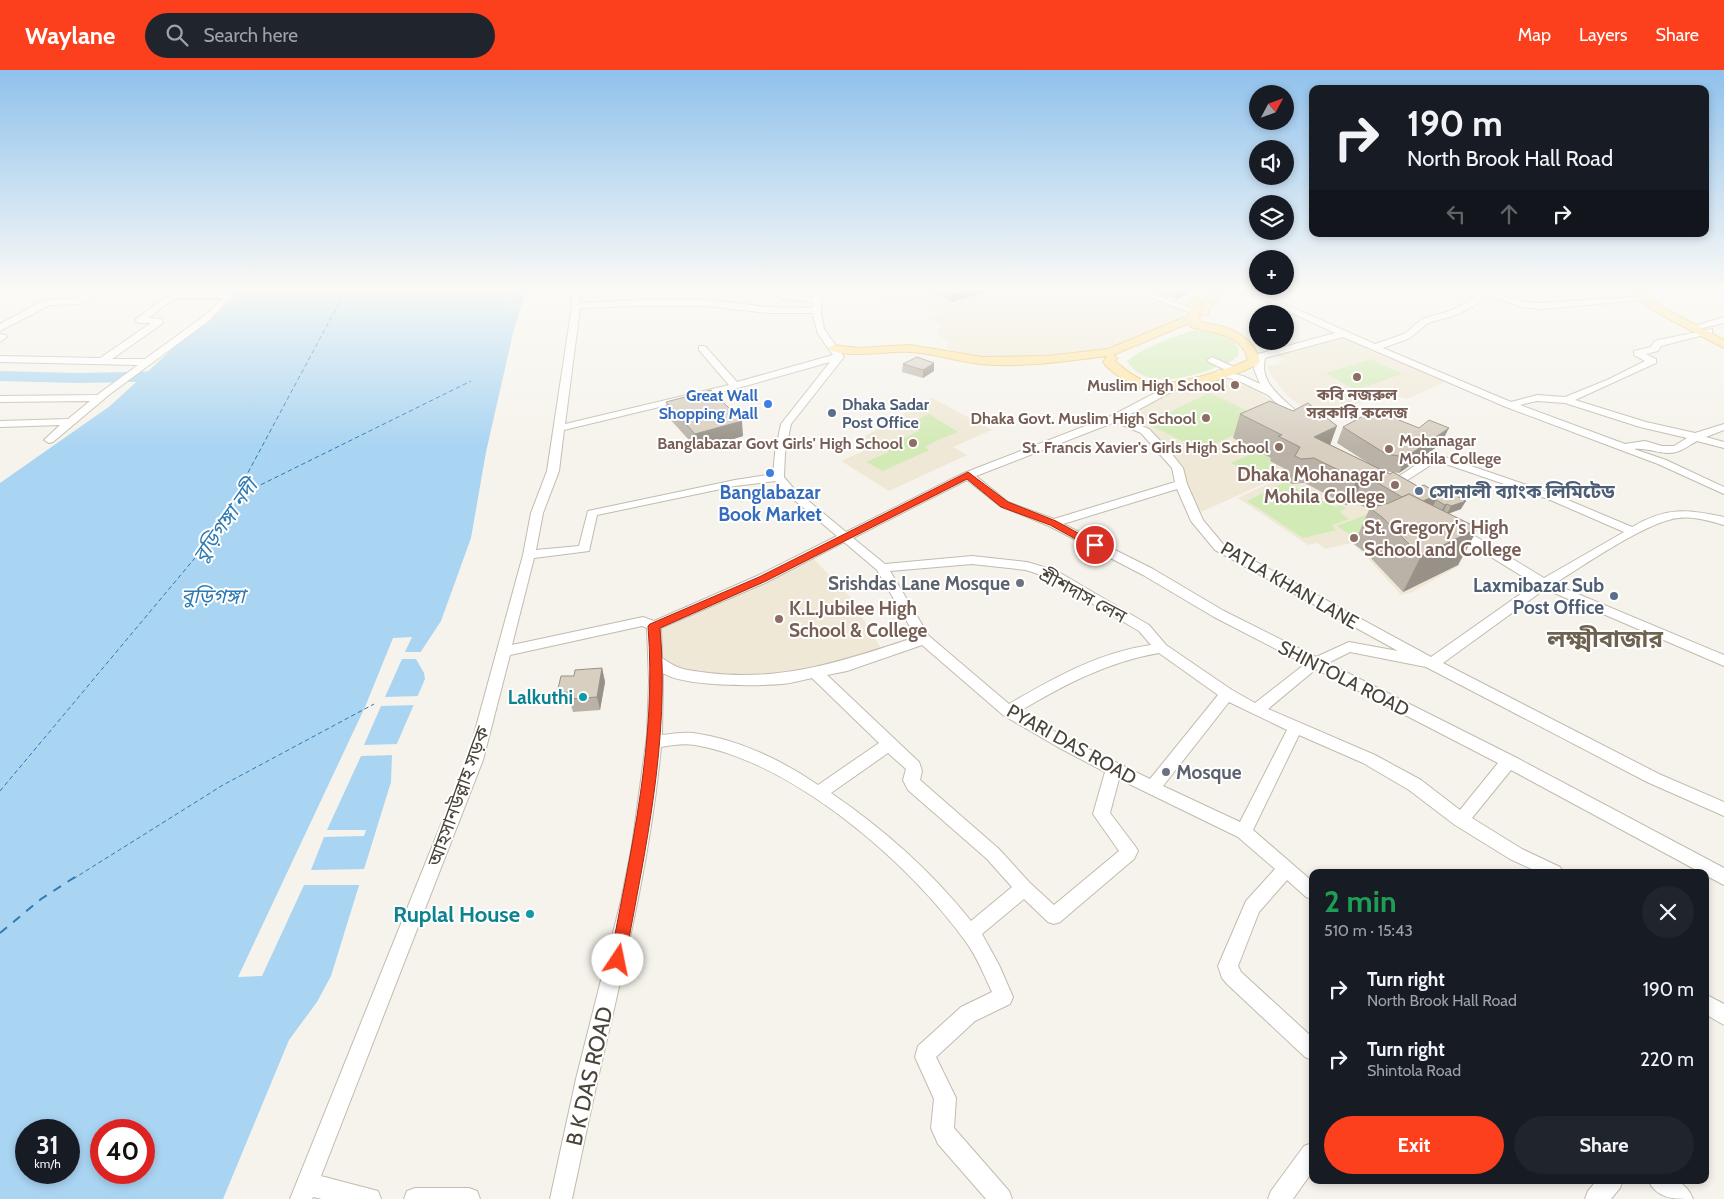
<!DOCTYPE html>
<meta charset="utf-8">
<style>
:root{--surface:#171b24;--page:#20242c;--text:#f1f3f6;--muted:#9ea1a6;--accent:#fc3f1d}
body{margin:0;font-family:Cabin,"Noto Sans Bengali",sans-serif;background:var(--page);color:var(--text);height:100vh;display:flex;flex-direction:column;font-size:19px;white-space:nowrap}
*{box-sizing:border-box;margin:0}
p{font-size:16px;color:var(--muted)}
.icon{flex:none;width:28px;height:28px;fill:none;stroke:currentColor;stroke-width:2;stroke-linecap:round;stroke-linejoin:round}
.map{position:relative;flex:1;overflow:hidden}
.sheet{position:absolute;left:1309px;top:799px;width:400px;height:315px;display:flex;flex-direction:column;background:var(--surface);border-radius:10px;box-shadow:0 2px 8px #0003}
.sheet>*{flex:none}
.guide{position:absolute;left:1309px;top:15px;width:400px;height:152px;border-radius:10px;box-shadow:0 2px 8px #0003;background:#171b24;color:var(--text);overflow:hidden}
.needle{width:32px;rotate:49deg}
.fabs{position:absolute;left:1249px;top:15px;display:grid;gap:10px}
.fabs a{display:grid;place-items:center;width:45px;height:45px;border-radius:50%;background:var(--surface);box-shadow:0 2px 8px #0003;font-size:25px}
.speed{position:absolute;left:15px;top:1049px;display:flex;gap:10px;font-size:25px;font-weight:700;text-align:center}
.speed>*{display:grid;place-content:center;width:65px;height:65px;border-radius:50%;background:var(--surface);box-shadow:0 2px 8px #0003;line-height:1}
.speed small{font-size:12px;font-weight:400}
.speed .limit{border:8px solid #d22;background:#fff;color:#111}
.pin{position:absolute;display:grid;place-items:center;width:42px;height:42px;color:#fff;margin:-21px;border:2px solid #fff;border-radius:50%;box-shadow:0 1px 5px #0007}
.me{position:absolute;width:55px;margin:-28px;rotate:11deg;stroke-linejoin:round;filter:drop-shadow(0 0 4px #0008)}
.turn{display:flex;align-items:center;gap:18px;height:105px;padding:0 15px;font-size:22px}
.turn .icon{width:65px;height:65px;stroke-width:2.5}
.turn b{display:block;font-size:35px;line-height:42px}
.lanes{display:flex;align-items:center;height:48px;padding:0 15px;background:#0003;justify-content:center;gap:25px;direction:ltr}
.lanes .off{opacity:.35}
.round{display:grid;place-items:center;flex:none;width:52px;height:52px;border-radius:26px;background:var(--page)}
.overview{display:flex;align-items:center;justify-content:space-between;height:85px;padding:0 15px}
h1{font-size:30px;font-weight:700;line-height:38px;color:#1e9e55}
.action{display:flex;gap:10px;margin-top:auto;padding:10px 15px}
.action a{flex:1;height:58px;border-radius:30px;background:var(--accent);color:#fff;font-size:20px;font-weight:700;line-height:58px;text-align:center}
.action a+a{background:var(--page);color:var(--text)}
ul{padding:0;list-style:none}
li{display:flex;align-items:center;gap:15px;height:70px;padding:0 15px}
li div{flex:1}
li b{display:block;font-size:19px}
li em{font-style:normal}
header{display:flex;align-items:center;gap:30px;box-sizing:border-box;height:70px;padding:0 25px;background:var(--accent);color:#fff}
header strong{font-size:24px}
nav{display:flex;gap:28px;margin-inline-start:auto;font-size:18px}
.search{width:350px;height:45px;background:var(--page);display:flex;align-items:center;gap:12px;box-sizing:border-box;padding:0 18px;border-radius:28px;color:var(--muted);font-size:19px}
.map>svg:first-child{display:block}
</style>
<header>
<strong>Waylane</strong>
<div class="search"><svg class="icon" aria-label="search" viewBox="0 0 24 24"><circle cx="10" cy="10" r="6"/><path d="M15 15l6 6"/></svg>Search here</div>
<nav><a>Map</a><a>Layers</a><a>Share</a></nav>
</header>
<div class="map">
<svg width="1724" height="1129" viewBox="0 0 1724 1129">
<rect width="100%" height="100%" fill="#f6f3ec"/>
<g fill="#efe8d6">
<polygon points="871,220 992,220 997,223 1011,220 1018,223 1028,220 1127,220 1177,237 1184,242 1184,245 1182,249 1124,274 1103,280 1016,289 981,288 958,283 945,277 948,271 936,264 941,262 937,259 942,257 929,248 940,244 917,231 891,231"/>
<polygon points="1350,265 1449,310 1407,329 1388,324 1314,347 1287,325 1270,304 1267,296 1280,294 1278,292 1284,290 1276,285"/>
<polygon points="1224,308 1253,318 1286,342 1334,382 1201,442 1194,432 1178,392 1171,381 1132,343 1181,316 1205,309"/>
<polygon points="932,328 992,360 953,377 967,385 889,421 841,391 868,379 860,369"/>
<polygon points="1284,406 1301,415 1305,413 1327,425 1325,426 1329,428 1332,427 1346,435 1374,420 1402,463 1461,495 1412,522 1401,525 1365,485 1352,473 1325,479 1317,473 1308,475 1238,428"/>
<polygon points="813,488 849,526 882,580 783,609 674,603 657,591 654,556"/>
</g>
<g fill="#d2eab5">
<path d="M1195,260C1211,262 1231,264 1239,279L1238,286C1229,294 1217,297 1206,301C1181,309 1144,319 1127,291C1145,276 1173,267 1195,260Z"/>
<polygon points="1371,289 1402,304 1355,320 1326,303"/>
<polygon points="1209,323 1265,349 1202,381 1146,353"/>
<polygon points="929,344 958,362 938,370 925,377 929,380 883,401 866,392 889,382 882,378 919,361 909,354"/>
<polygon points="1262,375 1280,385 1268,391 1278,397 1257,407 1231,393 1255,382 1252,380"/>
<polygon points="1285,412 1335,437 1341,435 1346,438 1339,442 1349,449 1332,455 1336,460 1303,468 1247,431"/>
<polygon points="1368,444 1358,470 1337,456"/>
</g>
<path fill="#a9d4f2" fill-rule="evenodd" d="M239,220H526L513,263L486,382L471,468L441,551L416,589L424,603L425,609L392,685L391,712L331,906L317,932L289,970L223,1129H0V413L110,336L169,282L231,230ZM26,1060H69V1102H26ZM101,1060H144V1102H101Z"/>
<polygon fill="#f6f3ec" points="412,567 405,582 423,582 419,589 402,589 385,627 420,626 416,635 381,636 364,675 399,674 395,685 361,686 327,760 366,760 364,766 324,767 311,800 367,799 362,815 304,815 262,906 238,907 365,637 393,568"/>
<g fill="none" stroke-linecap="round" stroke-linejoin="round">
<polygon fill="#a9d4f2" fill-rule="evenodd" points="0,301 78,303 176,301 182,302 184,306 182,310 176,311 78,313 0,311"/>
<g stroke="#2e7ab2" stroke-width="1" stroke-dasharray="4.5 3" stroke-linecap="butt">
<polyline points="234,428 471,311"/>
<polyline points="0,721 215,464 346,220"/>
<polyline points="73,809 223,715 374,634"/>
</g>
<polyline stroke="#2e7ab2" stroke-width="2" stroke-dasharray="9 8" stroke-linecap="butt" points="0,863 41,829 75,807"/>
<defs>
<g id="minor">
<polygon points="92,220 102,220 81,234 50,235 0,261 0,254 45,230 76,229"/>
<path d="M229,220H237L210,250L110,324L53,372L49,373L44,370L60,355L0,357V351L68,349L90,331L0,332V326L97,325L138,295L0,292V286L100,288L151,253H139L135,250L168,225L227,223ZM223,228L204,246L145,289H112L163,253V249L148,248L173,229Z"/>
<path d="M571,220H579L580,233L637,230H708L768,237L812,238L813,232L782,229L769,220H779L787,225L813,227L814,220H822L821,242L824,259L844,287L791,354L785,383L784,407L794,419L846,462L964,403L1111,346L1178,311H1184V315L1123,348L1149,359L1167,378L1183,398L1187,414L1203,450L1223,474L1431,587L1535,514L1452,463L1450,460L1452,457H1460L1544,508L1624,462L1548,429L1437,391L1392,420H1384L1382,418L1384,416L1428,387L1442,386L1556,425L1632,457C1666,437 1687,439 1724,447V455C1709,451 1694,446 1679,448C1649,450 1583,496 1554,514L1724,585V596L1545,519L1443,593L1659,704L1724,732V746L1647,712L1426,597L1350,582L1328,593L1515,687L1724,798V815L1705,805V802H1700L1511,700L1472,748L1522,779L1560,797L1563,802H1538L1510,789L1455,755L1409,720L1363,693L1299,665L1253,760L1312,811V829L1306,827L1287,810L1259,842L1238,896L1241,902L1312,967V990L1305,987L1227,914L1222,908L1218,896L1246,831L1275,799L1238,767L1119,709L1110,743L1135,776L1138,781L1134,789L1060,852L1054,854L1048,852L1024,829L982,864L999,895L1013,927L1010,934L975,951L936,987L956,1028L954,1058L1009,1121L1012,1129H986L938,1074L931,1058L934,1029L915,987L918,976L961,937L992,922C984,905 977,887 966,872C910,793 793,692 695,675C684,673 672,675 661,677C651,784 626,887 602,991C591,1037 582,1083 572,1129H550L576,1009L621,831L632,776L647,666L649,611L647,558L642,556L510,585L483,690L321,1106L378,1121L381,1129H322L313,1127L312,1129H290L467,690L523,485L531,443L547,401L572,236ZM637,236H708L768,243H812L818,264L833,285L737,312L705,276H699V280L729,315L565,354L580,238ZM830,292L781,354L775,383L773,404L735,410L588,441L579,476L536,480L543,443L559,401L564,360L738,318ZM1115,352L1141,363L1172,398L1175,412L1054,449L1008,432L976,406ZM967,410L1000,436L1049,456L1143,505L1214,547L1305,594L1255,633L1232,620L1166,575L1149,555L1057,501L1027,492L972,486L885,494L853,468ZM775,411L786,423L837,466L757,506L654,551L643,547L512,575L534,488L589,481L597,445L735,416ZM1177,419L1191,451L1215,480L1398,581L1349,572L1316,587L1224,541L1153,499L1063,454ZM844,472L877,500L916,567C847,590 783,612 709,603C687,600 681,601 662,588L661,558L767,512ZM972,494L1026,500L1047,507L1139,561L1151,575C1099,582 1054,608 1009,634L929,566L890,501ZM922,575L1003,645L1056,676L1105,702L1093,744L1119,781L1054,835L1030,813L999,779L920,710L922,701L919,692L827,605L847,601ZM1159,583L1218,625L1150,709L1066,668L1020,641C1064,615 1107,592 1159,583ZM1316,599L1498,693L1460,740L1421,710L1375,685L1268,639ZM663,603C684,617 756,616 782,614C792,613 802,610 812,608L879,673L818,715C782,690 737,669 693,663C683,662 672,664 662,665ZM1229,632L1287,660L1240,752L1163,716ZM888,683L906,699L903,710L908,720L987,789L1012,817L971,851C931,801 884,759 831,723Z"/>
<polygon points="1130,220 1142,220 1196,240 1189,242"/>
<path d="M1242,220H1253L1375,274L1404,264L1422,249L1450,241L1468,232L1479,223L1476,220H1497L1496,223L1523,232L1542,233L1646,226L1647,228L1643,230L1542,239L1522,237L1487,225L1474,236L1456,245L1428,253L1410,268L1383,278L1511,332L1537,325L1565,327L1607,310L1645,291L1634,285V281L1651,277L1654,272L1658,270L1712,259V263L1661,276L1658,281L1646,284L1656,289V293L1575,330L1646,352L1695,363L1724,354V360L1706,367L1724,372V378L1697,371C1691,374 1685,379 1679,381C1664,387 1649,377 1634,379L1666,390L1724,417V424L1658,394L1506,337L1343,267L1265,288C1258,317 1289,331 1305,350L1304,352H1296L1268,325L1237,310L1216,305L1214,303L1219,300L1243,306L1260,314L1254,299L1258,284L1335,263ZM1537,331L1565,333L1640,357L1687,368L1674,376H1662L1645,371L1625,374L1520,335Z"/>
<polygon points="1724,247 1724,253 1699,259 1695,256"/>
<polygon points="0,264 6,265 7,267 0,272"/>
<polygon points="1212,287 1236,298 1238,300 1236,302 1230,302 1209,292 1207,290"/>
<polygon points="1705,924 1724,934 1724,955 1705,944"/>
<polygon points="1312,1073 1312,1102 1293,1129 1268,1129 1271,1121 1304,1076"/>
<polygon points="1597,1110 1623,1110 1620,1118 1611,1129 1585,1129 1588,1121"/>
<path d="M1648,1110C1668,1110 1684,1106 1693,1129C1673,1129 1657,1129 1648,1110Z"/>
<polygon points="415,1118 469,1118 477,1121 480,1129 404,1129 407,1121"/>
</g>
<g id="major">
<path d="M1199,220H1210L1201,232L1199,241L1203,232L1216,220H1227L1212,235L1208,244L1204,245L1199,243L1200,252C1225,255 1253,264 1260,291L1258,294C1234,307 1176,324 1149,320C1132,317 1117,306 1105,295L1103,292L1107,286C1066,291 1023,298 981,294C958,292 934,283 910,282C893,280 840,290 828,278L834,275L859,278L910,275L982,287L1047,286L1108,279L1188,246L1190,232ZM1189,253L1191,257C1212,263 1242,263 1248,290C1227,300 1171,318 1149,312C1136,309 1125,300 1115,291L1117,288L1113,285Z"/>
<polygon points="1629,220 1641,220 1662,237 1724,270 1724,278 1654,241"/>
</g>
</defs>
<use href="#minor" stroke="#c2bbae" stroke-width="2"/>
<use href="#major" stroke="#e6c16a" stroke-width="2"/>
<use href="#minor" fill="#fff" fill-rule="evenodd"/>
<use href="#major" fill="#ffe39c" fill-rule="evenodd"/>
</g>
<g fill="#bab2a6">
<polygon points="931,220 987,220 987,222 952,232 931,221"/>
<polygon points="1150,220 1190,220 1189,223 1177,229"/>
<polygon points="903,294 934,301 923,308 902,302"/>
<polygon points="666,332 743,366 698,380 668,347"/>
<polygon points="1240,344 1330,375 1371,395 1337,373 1343,357 1441,374 1399,403 1384,401 1461,439 1448,444 1478,458 1458,495 1403,522 1367,484 1354,474 1369,440 1354,431 1346,435 1305,413 1292,414 1286,411 1289,401 1270,391 1271,388 1233,368"/>
<polygon points="602,598 605,612 600,640 573,642 571,635 562,636 557,623"/>
</g>
<g fill="#979187">
<polygon points="970,220 987,220 987,222 952,232 952,225"/>
<polygon points="1179,220 1190,220 1189,223 1177,229"/>
<polygon points="934,293 934,301 923,308 923,300"/>
<polygon points="742,351 743,366 698,380 695,364"/>
<polygon points="1337,356 1328,381 1314,367"/>
<polygon points="1449,358 1441,374 1399,403 1406,387"/>
<polygon points="1364,405 1354,431 1346,435 1357,409"/>
<polygon points="1439,424 1427,449 1415,434"/>
<polygon points="1466,431 1461,439 1447,444 1451,436"/>
<polygon points="1447,434 1443,442 1440,443 1445,435"/>
<polygon points="1478,458 1458,495 1403,522 1421,486"/>
<polygon points="602,598 605,612 600,640 597,627"/>
</g>
<g fill="#d8cfc1" stroke="#979187">
<polygon points="942,220 970,220 952,225"/>
<polygon points="917,287 934,293 923,300 903,294"/>
<polygon points="711,320 742,351 695,364 666,332"/>
<polygon points="1270,331 1293,341 1308,333 1337,356 1314,367 1390,404 1393,402 1419,417 1424,415 1439,424 1423,431 1409,424 1402,427 1364,405 1357,409 1314,388 1301,389 1295,386 1300,377 1278,366 1282,365 1240,344"/>
<polygon points="1374,340 1419,358 1429,350 1449,358 1406,387 1386,384 1343,357"/>
<polygon points="1448,421 1466,431 1451,436 1447,434 1445,435 1436,430 1439,424"/>
<polygon points="1409,424 1478,458 1421,486 1383,448 1370,438 1389,433"/>
<polygon points="602,598 597,627 569,629 570,622 557,623 561,606 574,606 575,600"/>
</g>
<linearGradient id="sky" x2="0" y2="1"><stop stop-color="#8fc1ec"/><stop offset="0.58" stop-color="#fbfaf6"/><stop offset="1" stop-color="#fbfaf6" stop-opacity="0"/></linearGradient>
<rect width="1724" height="378" fill="url(#sky)"/>
<path fill="#fc3f1d" stroke="#a42913" d="M968,402L1008,432L1056,451L1100,475L1099,478H1092L1050,455L1001,437L967,409L766,511L660,558C670,670 645,780 625,890L623,895L618,898L612,895L610,890C631,780 657,670 648,556L650,554L759,507Z"/>
<g fill="#8d6e63" stroke="#fff" stroke-width="2">
<circle cx="1357" cy="307" r="5"/>
<circle cx="1235" cy="315" r="5"/>
<circle cx="1206" cy="348" r="5"/>
<circle cx="913" cy="373" r="5"/>
<circle cx="1279" cy="377" r="5"/>
<circle cx="1389" cy="379" r="5"/>
<circle cx="1395" cy="415" r="5"/>
<circle cx="1354" cy="468" r="5"/>
<circle cx="779" cy="549" r="5"/>
</g>
<g fill="#3f7fe0" stroke="#fff" stroke-width="2">
<circle cx="768" cy="334" r="5"/>
<circle cx="770" cy="403" r="5"/>
</g>
<g fill="#5c6f8a" stroke="#fff" stroke-width="2">
<circle cx="832" cy="343" r="5"/>
<circle cx="1419" cy="421" r="5"/>
<circle cx="1614" cy="526" r="5"/>
</g>
<g fill="#6b7280" stroke="#fff" stroke-width="2">
<circle cx="1020" cy="513" r="5"/>
<circle cx="1166" cy="702" r="5"/>
</g>
<g fill="#0f9aa8" stroke="#fff" stroke-width="2">
<circle cx="583" cy="627" r="5"/>
<circle cx="530" cy="844" r="5"/>
</g>
<g text-anchor="middle" stroke-width="4" stroke-linejoin="round" paint-order="stroke">
<g font-size="16" font-weight="bold" fill="#785e54" stroke="#fff" text-anchor="end">
<text x="1225" y="321">Muslim High School</text>
<text x="1357" y="330" text-anchor="middle">কবি নজরুল<tspan x="1357" dy="18">সরকারি কলেজ</tspan></text>
<text x="1196" y="354">Dhaka Govt. Muslim High School</text>
<text x="1399" y="376" text-anchor="start">Mohanagar<tspan x="1399" dy="18">Mohila College</tspan></text>
<text x="903" y="379">Banglabazar Govt Girls' High School</text>
<text x="1269" y="383">St. Francis Xavier's Girls High School</text>
</g>
<g font-size="16" font-weight="bold" fill="#366cbe" stroke="#fff" text-anchor="end">
<text x="758" y="331">Great Wall<tspan x="758" dy="18">Shopping Mall</tspan></text>
</g>
<g font-size="16" font-weight="bold" fill="#4e5e75" stroke="#fff" text-anchor="start">
<text x="842" y="340">Dhaka Sadar<tspan x="842" dy="18">Post Office</tspan></text>
</g>
<g font-size="19" font-weight="bold" fill="#785e54" stroke="#fff" text-anchor="start">
<text x="1385" y="411" text-anchor="end">Dhaka Mohanagar<tspan x="1385" dy="22">Mohila College</tspan></text>
<text x="1364" y="464">St. Gregory's High<tspan x="1364" dy="22">School and College</tspan></text>
<text x="789" y="545">K.L.Jubilee High<tspan x="789" dy="22">School &amp; College</tspan></text>
</g>
<g font-size="19" font-weight="bold" fill="#4e5e75" stroke="#fff" text-anchor="start">
<text x="1429" y="428">সোনালী ব্যাংক লিমিটেড</text>
<text x="1604" y="522" text-anchor="end">Laxmibazar Sub<tspan x="1604" dy="22">Post Office</tspan></text>
</g>
<g font-size="19" font-weight="bold" fill="#366cbe" stroke="#fff">
<text x="770" y="429">Banglabazar<tspan x="770" dy="22">Book Market</tspan></text>
</g>
<g font-size="19" font-weight="bold" fill="#5b616d" stroke="#fff" text-anchor="end">
<text x="1010" y="520">Srishdas Lane Mosque</text>
<text x="1176" y="709" text-anchor="start">Mosque</text>
</g>
<g font-size="19" fill="#4b4439" stroke="#fff">
<text transform="translate(1290 515) rotate(30)" y="7">PATLA KHAN LANE</text>
<text transform="translate(1083 525) rotate(28)" y="7">শ্রীশদাস লেন</text>
<text transform="translate(1344 608) rotate(27)" y="7">SHINTOLA ROAD</text>
<text transform="translate(1072 674) rotate(29)" y="7">PYARI DAS ROAD</text>
<text transform="translate(458 726) rotate(-70)" y="7">আহসানউল্লাহ সড়ক</text>
</g>
<g font-size="19" font-weight="bold" fill="#0d838f" stroke="#fff" text-anchor="end">
<text x="573" y="634">Lalkuthi</text>
</g>
<g font-size="20" font-style="italic" fill="#2e7ab2" stroke="#fff">
<text transform="translate(225 451) rotate(-55)" y="7">বুড়িগঙ্গা নদী</text>
<text x="213" y="533">বুড়িগঙ্গা</text>
</g>
<g font-size="22" font-weight="bold" fill="#0d838f" stroke="#fff" text-anchor="end">
<text x="520" y="852">Ruplal House</text>
</g>
<g font-size="22" fill="#4b4439" stroke="#fff">
<text transform="translate(589 1006) rotate(-77)" y="8">B K DAS ROAD</text>
</g>
<g font-size="24" font-weight="bold" fill="#6e6250" stroke="#fff">
<text x="1605" y="577">লক্ষ্মীবাজার</text>
</g>
</g>
</svg>
<div class="fabs">
<a><svg class="needle" viewBox="-14 -14 28 28"><path d="M0-13l5 13h-10z" fill="#e53935"/><path d="M0 13l5-13h-10z" fill="#9ea1a6"/></svg></a>
<a><svg class="icon" aria-label="sound" viewBox="0 0 24 24"><path d="M4 9h4l5-4v14l-5-4H4zM17 9q2 3 0 6"/></svg></a>
<a><svg class="icon" aria-label="layers" viewBox="0 0 24 24"><path d="M12 4l9 5-9 5-9-5zM3 14l9 5 9-5"/></svg></a>
<a>+</a>
<a>−</a>
</div>
<div class="speed"><div>31<small>km/h</small></div><div class="limit">40</div></div>
<div class="pin" style="left:1095px;top:475px;background:#d93025"><svg class="icon" aria-label="arrive" viewBox="0 0 24 24"><path d="M6 21V4h12l-3 4 3 4H6"/></svg></div>
<svg class="me" style="left:618px;top:890px" viewBox="-20 -20 40 40"><circle r="19" fill="#fff"/><path d="M0-13L10 11 0 6-10 11z" fill="#fc3f1d"/></svg>
<div class="guide">
<div class="turn"><svg class="icon" aria-label="right" viewBox="0 0 24 24"><path d="M7 20v-9h11M14 6l5 5-5 5"/></svg><div><b>190 m</b>North Brook Hall Road</div></div>
<div class="lanes"><svg class="icon off" aria-label="left" viewBox="0 0 24 24"><path d="M17 20v-9H6M10 6l-5 5 5 5"/></svg><svg class="icon off" aria-label="ahead" viewBox="0 0 24 24"><path d="M12 20V5M6 11l6-6 6 6"/></svg><svg class="icon" aria-label="right" viewBox="0 0 24 24"><path d="M7 20v-9h11M14 6l5 5-5 5"/></svg></div>
</div>
<section class="sheet">
<div class="overview"><div><h1>2 min</h1><p>510 m · 15:43</p></div><a class="round"><svg class="icon" aria-label="close" viewBox="0 0 24 24"><path d="M6 6l12 12M18 6L6 18"/></svg></a></div>
<ul>
<li><svg class="icon" aria-label="right" viewBox="0 0 24 24"><path d="M7 20v-9h11M14 6l5 5-5 5"/></svg><div><b>Turn right</b><p>North Brook Hall Road</p></div><em>190 m</em></li>
<li><svg class="icon" aria-label="right" viewBox="0 0 24 24"><path d="M7 20v-9h11M14 6l5 5-5 5"/></svg><div><b>Turn right</b><p>Shintola Road</p></div><em>220 m</em></li>
</ul>
<div class="action"><a>Exit</a><a>Share</a></div>
</section>
</div>
